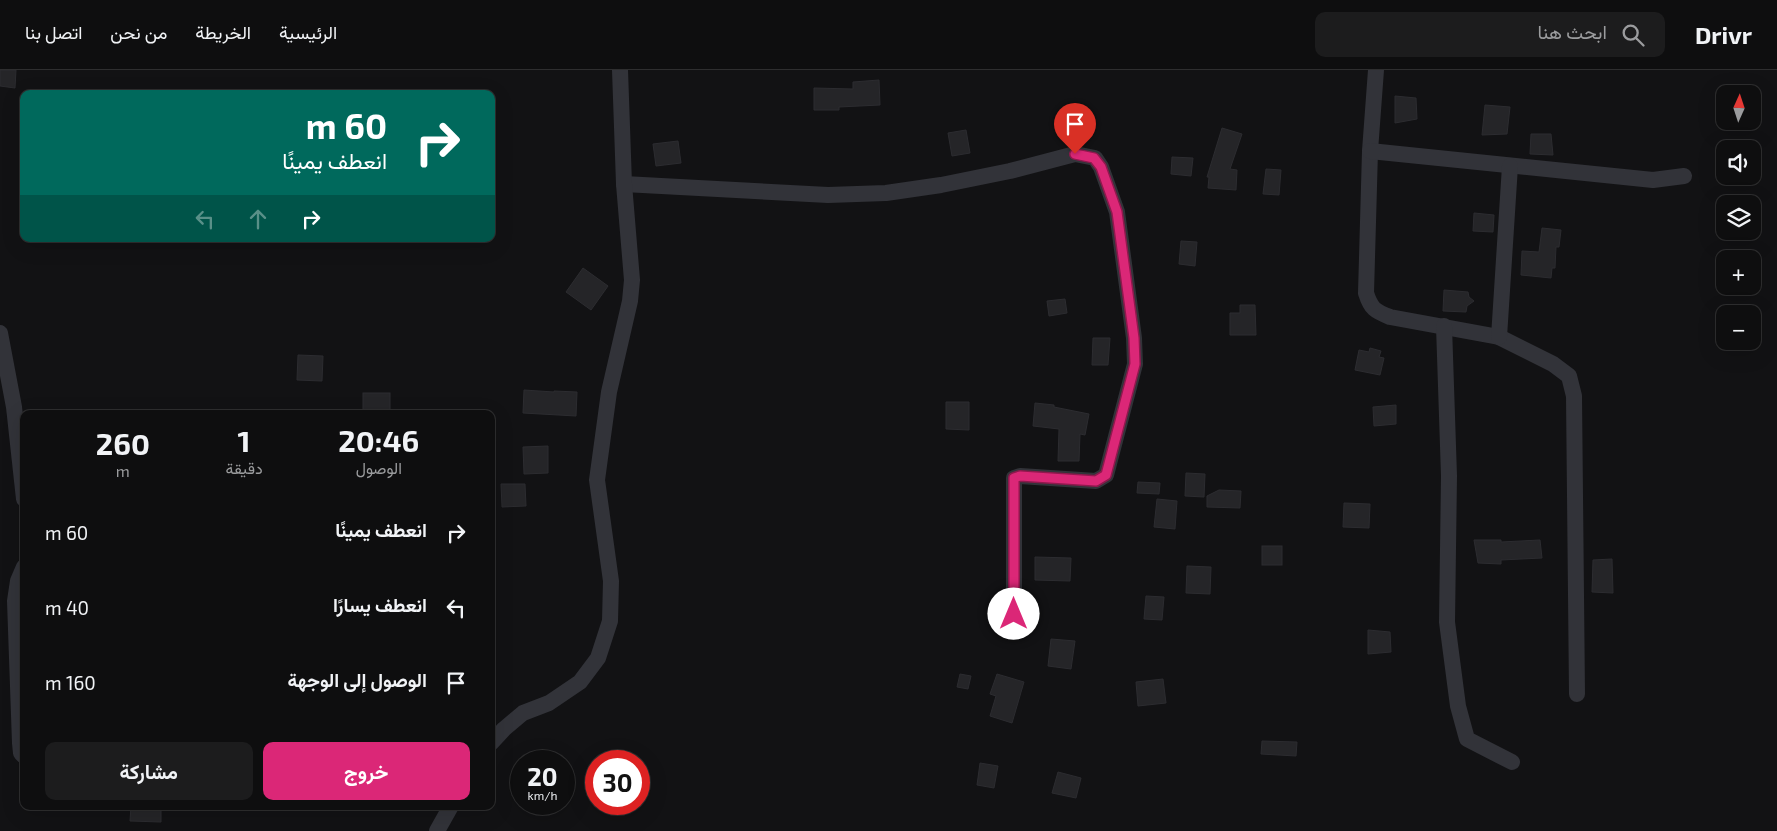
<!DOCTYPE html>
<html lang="ar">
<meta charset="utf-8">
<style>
:root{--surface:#0e0e0f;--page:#1c1c1d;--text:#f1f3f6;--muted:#9b9c9e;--line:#2e2e2f;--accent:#db2777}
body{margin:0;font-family:"Exo 2",Vazirmatn,sans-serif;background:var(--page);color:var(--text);direction:rtl;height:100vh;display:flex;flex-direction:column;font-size:19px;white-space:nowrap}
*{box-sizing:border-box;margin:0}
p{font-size:16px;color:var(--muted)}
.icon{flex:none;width:28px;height:28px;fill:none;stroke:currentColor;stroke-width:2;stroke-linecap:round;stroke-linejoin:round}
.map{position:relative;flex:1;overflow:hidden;direction:ltr}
.side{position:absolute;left:20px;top:340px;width:475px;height:400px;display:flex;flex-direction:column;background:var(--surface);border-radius:10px;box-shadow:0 5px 20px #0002,0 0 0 1px var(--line);direction:rtl}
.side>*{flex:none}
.guide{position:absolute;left:20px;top:20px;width:475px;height:152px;border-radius:10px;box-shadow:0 5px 20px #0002,0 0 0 1px var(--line);direction:rtl;background:#00695c;color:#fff;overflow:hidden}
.needle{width:32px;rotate:3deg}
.controls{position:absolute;left:1716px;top:15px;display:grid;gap:10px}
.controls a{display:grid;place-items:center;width:45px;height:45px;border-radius:10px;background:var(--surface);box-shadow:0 5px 20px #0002,0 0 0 1px var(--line);font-size:25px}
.speed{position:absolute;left:510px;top:680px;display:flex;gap:10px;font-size:25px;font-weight:700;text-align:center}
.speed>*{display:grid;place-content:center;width:65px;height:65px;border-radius:50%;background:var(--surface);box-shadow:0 5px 20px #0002,0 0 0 1px var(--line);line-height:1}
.speed small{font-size:12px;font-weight:400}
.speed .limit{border:8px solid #d22;background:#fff;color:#111}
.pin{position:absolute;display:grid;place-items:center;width:42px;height:42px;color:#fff;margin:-51px -21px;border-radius:50% 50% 50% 0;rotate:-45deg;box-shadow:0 0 5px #0007}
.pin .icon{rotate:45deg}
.me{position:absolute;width:55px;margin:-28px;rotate:0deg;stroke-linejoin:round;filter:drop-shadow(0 0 4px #0008)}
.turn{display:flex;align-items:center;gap:18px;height:105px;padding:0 25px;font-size:22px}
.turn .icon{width:65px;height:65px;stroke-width:2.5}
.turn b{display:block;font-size:35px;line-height:42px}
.lanes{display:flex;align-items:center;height:48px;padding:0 25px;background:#0003;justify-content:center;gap:25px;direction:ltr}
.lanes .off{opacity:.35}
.eta{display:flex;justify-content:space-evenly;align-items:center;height:85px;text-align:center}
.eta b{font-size:30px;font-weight:700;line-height:35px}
.action{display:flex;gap:10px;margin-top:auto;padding:10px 25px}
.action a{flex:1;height:58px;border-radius:10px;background:var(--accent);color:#fff;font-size:20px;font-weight:700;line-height:58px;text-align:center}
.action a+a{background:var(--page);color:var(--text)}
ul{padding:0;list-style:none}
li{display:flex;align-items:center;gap:15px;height:75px;padding:0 25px}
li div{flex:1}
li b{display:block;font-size:19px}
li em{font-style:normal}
header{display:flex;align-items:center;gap:30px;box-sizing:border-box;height:70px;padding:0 25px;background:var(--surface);border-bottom:1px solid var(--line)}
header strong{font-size:24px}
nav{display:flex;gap:28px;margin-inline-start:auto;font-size:18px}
.search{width:350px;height:45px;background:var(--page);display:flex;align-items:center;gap:12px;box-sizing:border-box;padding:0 18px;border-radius:10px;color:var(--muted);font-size:19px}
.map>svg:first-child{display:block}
</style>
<header>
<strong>Drivr</strong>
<div class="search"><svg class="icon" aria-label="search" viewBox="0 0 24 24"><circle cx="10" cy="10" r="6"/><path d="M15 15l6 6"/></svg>ابحث هنا</div>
<nav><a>الرئيسية</a><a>الخريطة</a><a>من نحن</a><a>اتصل بنا</a></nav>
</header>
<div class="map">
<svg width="1777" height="761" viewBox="0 0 1777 761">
<rect width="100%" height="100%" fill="#121214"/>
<g fill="#252528" stroke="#2c2c30">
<polygon points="0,0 16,0 15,18 0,16"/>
<polygon points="879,10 880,35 839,37 839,40 814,40 814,18 853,19 853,12"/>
<polygon points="1395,26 1416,28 1417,49 1395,53"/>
<polygon points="1485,35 1510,37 1507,64 1482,65"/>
<polygon points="1222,58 1242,64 1230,99 1237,100 1236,120 1208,118 1209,107 1207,107"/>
<polygon points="966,60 970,83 952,86 948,63"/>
<polygon points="1531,64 1551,64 1553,85 1530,84"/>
<polygon points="678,71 681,93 656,96 653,74"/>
<polygon points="1172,87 1193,88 1191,106 1171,104"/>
<polygon points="1266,99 1281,100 1279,125 1263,124"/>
<polygon points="1474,143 1494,145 1493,162 1473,161"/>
<polygon points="1542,158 1561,160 1559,177 1556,177 1555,198 1552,198 1551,208 1521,205 1522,181 1539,182"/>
<polygon points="1181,171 1197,172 1195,196 1179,194"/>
<polygon points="583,198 608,216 591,240 566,222"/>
<polygon points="1444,220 1468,222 1469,227 1474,231 1467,236 1466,242 1443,241"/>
<polygon points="1065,229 1067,243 1049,246 1047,231"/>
<polygon points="1240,235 1255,235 1256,265 1230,265 1230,243 1240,243"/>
<polygon points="1093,268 1110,268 1108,295 1092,295"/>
<polygon points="1370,278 1381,281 1379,287 1384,288 1380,305 1355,300 1359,280 1369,282"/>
<polygon points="298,285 323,286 322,311 297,310"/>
<polygon points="524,320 554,322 554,321 577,322 576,346 523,343"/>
<rect x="363" y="323" width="27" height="21"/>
<polygon points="946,332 969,332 969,360 946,359"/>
<polygon points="1035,333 1054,335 1054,337 1089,344 1085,365 1080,364 1079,391 1058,391 1059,359 1033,356"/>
<polygon points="1396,335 1396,354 1374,356 1373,337"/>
<polygon points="548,376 548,403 524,404 523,377"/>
<polygon points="1186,403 1205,404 1204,427 1185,426"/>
<polygon points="1138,412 1160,413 1159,424 1137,423"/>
<polygon points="501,414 525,414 526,436 502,437"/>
<polygon points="1219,420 1241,421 1240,438 1207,437 1207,426"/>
<polygon points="1157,429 1177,431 1175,459 1154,457"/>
<polygon points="1344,433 1370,434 1369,458 1343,457"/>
<polygon points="1474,470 1501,470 1501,472 1540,470 1542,488 1501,490 1501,494 1478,493"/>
<rect x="1262" y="476" width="20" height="19"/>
<polygon points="1035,487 1071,488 1070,511 1035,510"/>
<polygon points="1612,489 1613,523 1592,522 1593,490"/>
<polygon points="1187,496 1211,497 1210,524 1186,523"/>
<polygon points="1146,526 1164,527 1162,550 1144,549"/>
<polygon points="1368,560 1390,562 1391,582 1368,584"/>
<polygon points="1051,569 1075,571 1071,599 1048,596"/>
<polygon points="960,604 971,606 968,619 957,617"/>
<polygon points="997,604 1024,612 1012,653 990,646 996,626 990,624"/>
<polygon points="1163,609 1166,633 1138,636 1136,612"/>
<polygon points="1262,671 1297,672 1296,686 1261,684"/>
<polygon points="980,693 998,696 994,718 977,715"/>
<polygon points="1058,702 1081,708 1076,728 1052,723"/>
<polygon points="131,736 161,736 161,752 130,751"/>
</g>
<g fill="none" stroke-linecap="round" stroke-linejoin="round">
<g stroke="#323339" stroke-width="16">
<path d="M1376,0L1370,81L1366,223C1371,239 1375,241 1390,247L1499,267L1553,294L1569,306L1574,326L1577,624"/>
<polyline points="1370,81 1653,110 1684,106"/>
<polyline points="624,114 828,125 886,123 941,115 1010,101 1075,84 1095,88 1101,97 1117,142 1134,268 1135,294 1106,405 1096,411 1020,406 1014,408 1014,544"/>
<polyline points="1444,256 1449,406 1447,552 1458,636 1467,669 1512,692"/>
<polyline points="0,263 14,337 24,429"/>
<polyline points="1499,267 1510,96"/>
<polyline points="24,497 18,511 15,531 20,673 21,683 24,686"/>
<polyline points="491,673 504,659 523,643 549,633 580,612 598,588 610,551 611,511 597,410 609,322 630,231 632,210 624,114 620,0"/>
<polyline points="437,761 451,736"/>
</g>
</g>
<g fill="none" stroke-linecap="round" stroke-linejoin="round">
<defs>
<polyline id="route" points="1014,544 1014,408 1020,406 1096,411 1106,405 1135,294 1134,268 1117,142 1101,97 1094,88 1075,84"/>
</defs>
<use href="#route" stroke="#8e194d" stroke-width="12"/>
<use href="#route" stroke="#db2777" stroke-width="9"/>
</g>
</svg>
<div class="controls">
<a><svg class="needle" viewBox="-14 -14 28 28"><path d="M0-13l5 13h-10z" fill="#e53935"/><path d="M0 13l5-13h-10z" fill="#9b9c9e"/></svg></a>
<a><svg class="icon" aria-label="sound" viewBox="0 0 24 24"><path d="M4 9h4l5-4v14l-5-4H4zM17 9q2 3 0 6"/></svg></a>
<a><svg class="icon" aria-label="layers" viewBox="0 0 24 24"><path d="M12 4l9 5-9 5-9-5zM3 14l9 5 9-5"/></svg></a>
<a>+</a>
<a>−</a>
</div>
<div class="speed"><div>20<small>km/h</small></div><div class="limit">30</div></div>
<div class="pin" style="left:1075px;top:84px;background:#d93025"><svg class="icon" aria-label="arrive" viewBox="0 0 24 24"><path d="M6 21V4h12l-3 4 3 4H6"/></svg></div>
<svg class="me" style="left:1014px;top:544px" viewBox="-20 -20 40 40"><circle r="19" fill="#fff"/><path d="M0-13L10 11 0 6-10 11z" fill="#db2777"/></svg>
<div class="guide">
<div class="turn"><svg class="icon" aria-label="right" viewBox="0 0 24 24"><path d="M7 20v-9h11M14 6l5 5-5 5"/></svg><div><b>60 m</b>انعطف يمينًا</div></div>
<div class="lanes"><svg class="icon off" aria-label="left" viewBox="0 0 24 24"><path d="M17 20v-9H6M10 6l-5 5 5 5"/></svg><svg class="icon off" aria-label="ahead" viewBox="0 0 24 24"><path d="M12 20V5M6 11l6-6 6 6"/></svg><svg class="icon" aria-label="right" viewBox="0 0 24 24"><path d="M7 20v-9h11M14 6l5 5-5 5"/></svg></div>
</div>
<section class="side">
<div class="eta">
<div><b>20:46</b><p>الوصول</p></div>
<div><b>1</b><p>دقيقة</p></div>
<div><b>260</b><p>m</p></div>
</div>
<ul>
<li><svg class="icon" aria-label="right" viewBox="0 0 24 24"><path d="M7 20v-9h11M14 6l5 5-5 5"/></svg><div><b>انعطف يمينًا</b></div><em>60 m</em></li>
<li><svg class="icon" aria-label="left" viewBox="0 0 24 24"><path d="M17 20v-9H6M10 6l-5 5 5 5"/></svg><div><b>انعطف يسارًا</b></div><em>40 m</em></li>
<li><svg class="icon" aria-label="arrive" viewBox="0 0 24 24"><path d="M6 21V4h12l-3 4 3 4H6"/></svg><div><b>الوصول إلى الوجهة</b></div><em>160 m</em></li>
</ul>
<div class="action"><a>خروج</a><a>مشاركة</a></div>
</section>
</div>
